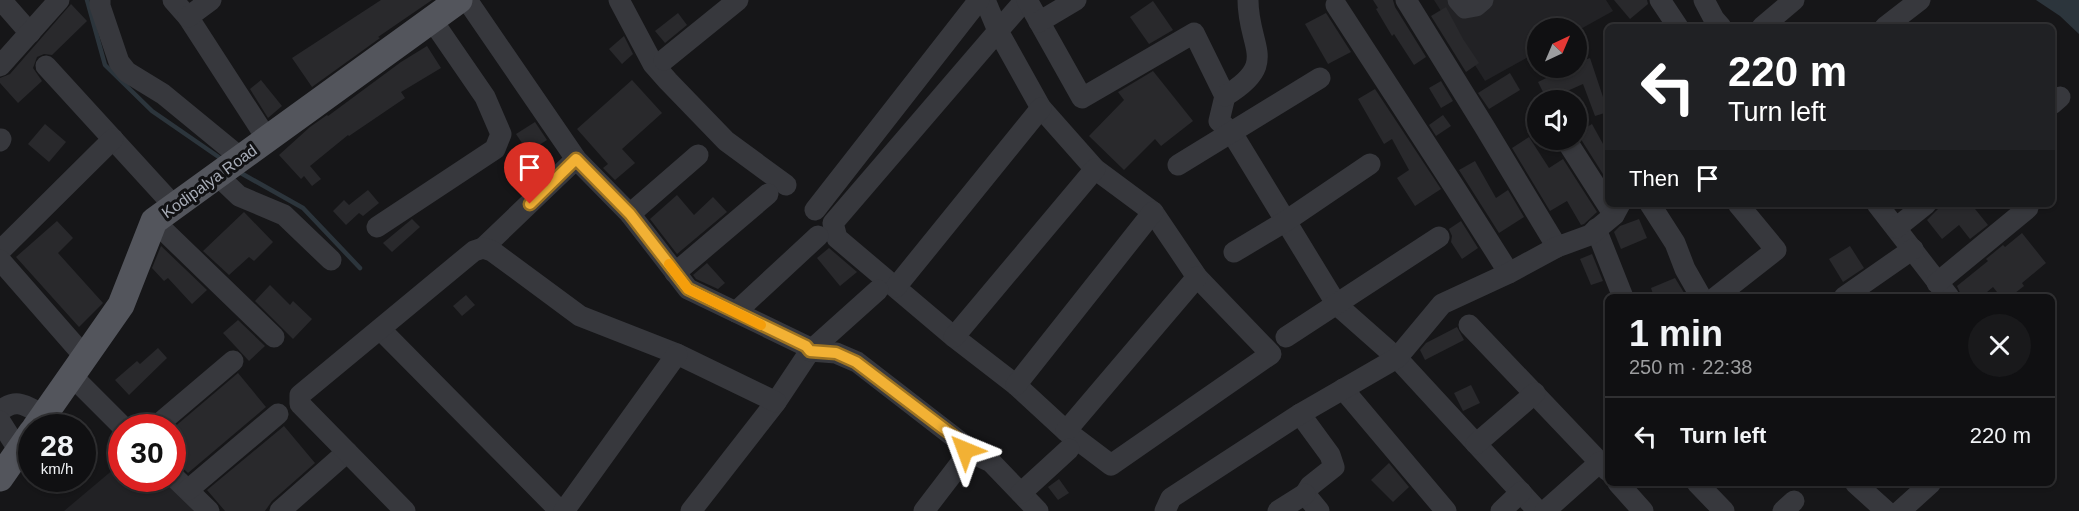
<!DOCTYPE html>
<meta charset="utf-8">
<style>
:root{--surface:#101012;--page:#19191b;--text:#f1f3f6;--muted:#9c9d9f;--line:#303032}
body{margin:0;font-family:Helvetica,sans-serif;background:var(--page);color:var(--text);height:100vh;display:flex;flex-direction:column;font-size:22px;white-space:nowrap}
*{box-sizing:border-box;margin:0}
p{font-size:20px;color:var(--muted)}
.icon{flex:none;width:33px;height:33px;fill:none;stroke:currentColor;stroke-width:2;stroke-linecap:round;stroke-linejoin:round}
.map{position:relative;flex:1;overflow:hidden}
.side{position:absolute;left:1605px;top:294px;width:450px;height:192px;display:flex;flex-direction:column;background:var(--surface);border-radius:9px;box-shadow:0 2px 4px #0004,0 0 0 2px var(--line)}
.side>*{flex:none}
.banner{position:absolute;left:1605px;top:24px;width:450px;height:183px;border-radius:9px;box-shadow:0 2px 4px #0004,0 0 0 2px var(--line);background:#202124;color:#fff;overflow:hidden}
.needle{width:39px;rotate:44deg}
.fabs{position:absolute;left:1527px;top:18px;display:grid;gap:12px}
.fabs a{display:grid;place-items:center;width:60px;height:60px;border-radius:50%;background:var(--surface);box-shadow:0 2px 4px #0004,0 0 0 2px var(--line);font-size:30px}
.speed{position:absolute;left:18px;top:414px;display:flex;gap:12px;font-size:30px;font-weight:700;text-align:center}
.speed>*{display:grid;place-content:center;width:78px;height:78px;border-radius:50%;background:var(--surface);box-shadow:0 2px 4px #0004,0 0 0 2px var(--line);line-height:1}
.speed small{font-size:15px;font-weight:400}
.speed .limit{border:9px solid #d22;background:#fff;color:#111}
.pin{position:absolute;display:grid;place-items:center;width:51px;height:51px;color:#fff;margin:-62px -26px;border-radius:50% 50% 50% 0;rotate:-45deg;box-shadow:0 0 6px #0007}
.pin .icon{rotate:45deg}
.me{position:absolute;width:66px;margin:-33px;rotate:316deg;stroke-linejoin:round;filter:drop-shadow(0 0 4px #0008)}
.turn{display:flex;align-items:center;gap:21px;height:126px;padding:0 24px;font-size:27px}
.turn .icon{width:78px;height:78px;stroke-width:2.5}
.turn b{display:block;font-size:42px;line-height:51px}
.then{display:flex;align-items:center;height:57px;padding:0 24px;background:#0003;gap:12px;font-size:22px}
.round{display:grid;place-items:center;flex:none;width:63px;height:63px;border-radius:32px;background:var(--page)}
.overview{display:flex;align-items:center;justify-content:space-between;height:102px;padding:0 24px}
h1{font-size:36px;font-weight:700;line-height:45px}
ul{padding:0;list-style:none}
li{display:flex;align-items:center;gap:18px;height:78px;padding:0 24px;border-top:2px solid var(--line)}
li div{flex:1}
li b{display:block;font-size:22px}
li em{font-style:normal}
.map>svg:first-child{display:block}
</style>
<div class="map">
<svg width="2079" height="511" viewBox="0 0 2079 511">
<rect width="100%" height="100%" fill="#161618"/>
<g fill="#222225">
<polygon points="1434,0 1606,0 1613,11 1577,31 1576,28 1538,28 1537,52 1485,81"/>
<polygon points="121,463 122,478 164,479 194,511 64,511"/>
</g>
<polygon fill="#2c353c" points="2036,0 2079,0 2079,34 2060,16"/>
<g fill="none" stroke-linecap="round" stroke-linejoin="round">
<g stroke="#2c353c" stroke-width="4.5">
<polyline points="87,0 105,65 152,111 223,160"/>
<polyline points="239,172 303,208 360,268"/>
</g>
</g>
<g fill="#29292c">
<polygon points="381,0 432,0 378,37 380,38 312,87 292,58"/>
<polygon points="1373,0 1393,0 1395,7 1426,57 1414,65 1394,34 1392,36 1376,9 1378,8"/>
<polygon points="1614,0 1647,0 1648,4 1630,19"/>
<polygon points="1153,1 1173,30 1149,44 1130,17"/>
<polygon points="71,4 87,21 52,55 44,54 37,57 33,68 42,81 18,103 0,83 0,78 10,74"/>
<polygon points="1446,7 1463,39 1479,63 1466,72 1431,16"/>
<polygon points="678,13 687,25 665,43 655,31"/>
<polygon points="1326,13 1351,52 1328,64 1305,24"/>
<polygon points="624,36 633,54 622,64 609,49"/>
<polygon points="427,46 441,68 401,92 405,98 349,136 348,135 310,166 321,179 312,186 304,176 301,179 279,155 310,127 327,115 328,116 401,62"/>
<polygon points="1590,58 1608,112 1595,116 1583,84 1547,100 1538,82 1567,68 1576,68 1576,63"/>
<polygon points="1153,71 1193,121 1161,146 1155,139 1124,170 1089,136 1124,100 1118,92"/>
<polygon points="1510,73 1520,90 1489,109 1478,93"/>
<polygon points="261,80 282,106 268,118 250,89"/>
<polygon points="632,80 662,113 622,149 635,163 615,180 603,168 608,164 577,129"/>
<polygon points="1441,81 1453,101 1441,108 1429,88"/>
<polygon points="1375,89 1441,189 1415,206 1397,178 1409,170 1392,139 1384,144 1358,99"/>
<polygon points="1443,115 1451,126 1436,136 1429,125"/>
<polygon points="535,122 547,140 528,152 516,134"/>
<polygon points="45,124 66,142 49,162 28,144"/>
<polygon points="1592,124 1608,153 1608,182 1577,133"/>
<polygon points="1529,137 1549,168 1563,159 1597,212 1584,224 1581,225 1567,201 1550,211 1512,148"/>
<polygon points="1475,161 1496,198 1508,190 1524,217 1499,233 1459,170"/>
<polygon points="368,190 379,203 363,216 359,213 346,225 333,211 344,200 349,205"/>
<polygon points="677,195 694,215 713,197 727,212 677,254 650,219"/>
<polygon points="1943,204 1971,204 1988,225 1970,239 1959,225 1942,239 1927,220"/>
<polygon points="244,212 273,242 254,261 249,257 229,275 203,251"/>
<polygon points="412,219 420,227 392,252 383,243"/>
<polygon points="1639,219 1647,238 1621,249 1614,232 1620,226"/>
<polygon points="57,221 73,238 58,253 103,303 79,327 16,257"/>
<polygon points="1461,221 1478,248 1462,259 1451,242 1452,236 1449,229"/>
<polygon points="2022,233 2046,263 2022,283 2024,286 2010,297 2001,297 1993,287 1981,297 1962,297 1957,286 1988,261 1986,259 2003,245 2005,247"/>
<polygon points="161,246 207,290 192,304 168,278 164,281 152,268"/>
<polygon points="1850,246 1864,268 1843,282 1829,259"/>
<polygon points="829,248 857,272 840,286 817,258"/>
<polygon points="1592,254 1603,281 1591,285 1580,259"/>
<polygon points="707,263 725,283 718,289 696,279 693,275"/>
<polygon points="1675,278 1686,296 1654,297 1651,288"/>
<polygon points="270,285 290,305 293,301 312,319 293,339 255,301"/>
<polygon points="466,295 475,305 462,316 453,306"/>
<polygon points="238,320 265,346 249,361 223,333"/>
<polygon points="1457,327 1464,340 1425,360 1420,350 1426,343"/>
<polygon points="158,348 167,358 129,395 115,380 137,361 140,364"/>
<polygon points="238,373 266,407 188,473 172,458 172,429"/>
<polygon points="1471,385 1480,403 1463,411 1454,393"/>
<polygon points="284,426 315,463 272,501 265,511 225,511 207,490"/>
<polygon points="1389,463 1409,487 1393,502 1371,480"/>
<polygon points="1059,479 1069,493 1058,500 1048,487"/>
</g>
<g fill="none" stroke-linecap="round" stroke-linejoin="round">
<g stroke="#37383d" stroke-width="21">
<polyline points="1,0 30,33"/>
<polyline points="100,0 100,6 119,62 127,72 163,94 241,158"/>
<polyline points="173,0 188,17 267,139"/>
<polyline points="467,0 576,159 630,214 688,289 806,346 810,351 776,402 691,511"/>
<polyline points="619,0 653,64 668,81 726,141 786,185"/>
<polyline points="985,0 998,31 1041,108 1095,169 1153,212 1197,277 1271,354 1111,465 1066,431 1016,385 954,337 837,238 833,223 998,31 1025,0"/>
<polyline points="1027,0 1082,98 1194,33 1225,96 1219,121 1232,133 1337,305 1397,358 1538,511"/>
<polyline points="1406,0 1484,126 1557,247"/>
<polyline points="1458,0 1465,8 1476,6 1483,0"/>
<polyline points="1660,0 1678,27"/>
<polyline points="1704,0 1714,19 1721,27"/>
<polyline points="1336,5 1455,188 1509,273"/>
<polyline points="188,17 211,0"/>
<polyline points="1039,22 1076,0"/>
<polyline points="1762,27 1794,0"/>
<polyline points="1885,27 1920,0"/>
<polyline points="664,60 738,0"/>
<polyline points="0,66 59,0"/>
<polyline points="46,66 174,206"/>
<path d="M1225,96C1280,63 1248,48 1248,0"/>
<polyline points="2052,104 2060,97"/>
<polyline points="1566,140 1614,215"/>
<polyline points="0,141 1,139"/>
<polyline points="1178,165 1320,78"/>
<polyline points="217,175 239,196 284,215 331,260"/>
<polyline points="1650,204 1675,243 1685,269 1701,297"/>
<polyline points="1877,204 1949,297"/>
<polyline points="815,210 979,0"/>
<polyline points="630,214 698,155"/>
<polyline points="154,221 274,337"/>
<polyline points="377,227 495,149 501,134 485,97 432,20"/>
<polyline points="1896,228 1926,204"/>
<polyline points="1596,229 1623,297"/>
<polyline points="483,248 576,159"/>
<polyline points="0,251 113,139"/>
<polyline points="1234,252 1286,221 1370,164"/>
<polyline points="0,260 84,356"/>
<polyline points="675,273 768,194"/>
<polyline points="1937,283 2028,208"/>
<polyline points="896,287 1041,108"/>
<polyline points="1716,297 1776,250 1738,204"/>
<polyline points="1844,297 1913,249"/>
<polyline points="736,312 818,236"/>
<polyline points="1469,325 1608,471"/>
<polyline points="381,330 560,511"/>
<polyline points="954,337 1095,169"/>
<polyline points="1286,337 1439,237"/>
<polyline points="810,351 836,353 857,362 963,444 965,450 963,460 924,511"/>
<polyline points="810,351 878,290"/>
<polyline points="71,375 124,428"/>
<polyline points="1016,385 1153,212"/>
<polyline points="1343,389 1446,511"/>
<path d="M0,411C17,397 26,406 43,415"/>
<polyline points="1300,414 1330,455 1334,467 1310,486 1305,494 1319,511"/>
<polyline points="0,421 19,451"/>
<polyline points="154,428 233,361"/>
<polyline points="1066,431 1197,277"/>
<polyline points="1476,444 1535,393"/>
<polyline points="965,450 991,462 1038,511"/>
<polyline points="172,475 209,511"/>
<polyline points="1618,483 1643,511"/>
<polyline points="1697,483 1724,511"/>
<polyline points="1855,483 1886,511"/>
<polyline points="188,490 278,414"/>
<polyline points="1021,493 1069,449"/>
<polyline points="280,511 347,452"/>
<polyline points="405,511 300,404 300,395 474,251 483,248 492,251 580,316 677,354 776,402"/>
<polyline points="564,511 677,354"/>
<polyline points="1165,511 1171,498 1300,414 1397,358 1442,304 1509,273 1557,247 1590,235 1614,215 1620,204"/>
<polyline points="1278,511 1305,494"/>
<polyline points="1501,511 1521,492"/>
<polyline points="1545,511 1600,462"/>
<polyline points="1783,511 1794,501"/>
<polyline points="1900,511 1931,483"/>
</g>
<g stroke="#53555c" stroke-width="27">
<polyline points="35,428 121,305 154,221 459,0"/>
<polyline points="0,478 32,432"/>
</g>
</g>
<g fill="none" stroke-linecap="round" stroke-linejoin="round">
<defs>
<polyline id="route" points="530,204 576,159 630,214 688,289 806,346 810,351 836,353 856,362 960,441 965,450"/>
</defs>
<use href="#route" stroke="#9d7322" stroke-width="15"/>
<use href="#route" stroke="#f2b134" stroke-width="10"/>
<polyline stroke="#f59e0b" stroke-width="10" points="669,264 688,289 761,325"/>
</g>
<g text-anchor="middle" stroke-width="6" stroke-linejoin="round" paint-order="stroke">
<g font-size="16" fill="#a8adb8" stroke="#111113">
<text transform="translate(209 181) rotate(-36)" y="6">Kodipalya Road</text>
</g>
</g>
</svg>
<div class="fabs">
<a><svg class="needle" viewBox="-14 -14 28 28"><path d="M0-13l5 13h-10z" fill="#e53935"/><path d="M0 13l5-13h-10z" fill="#9c9d9f"/></svg></a>
<a><svg class="icon" aria-label="sound" viewBox="0 0 24 24"><path d="M4 9h4l5-4v14l-5-4H4zM17 9q2 3 0 6"/></svg></a>
</div>
<div class="speed"><div>28<small>km/h</small></div><div class="limit">30</div></div>
<div class="pin" style="left:530px;top:204px;background:#d93025"><svg class="icon" aria-label="arrive" viewBox="0 0 24 24"><path d="M6 21V4h12l-3 4 3 4H6"/></svg></div>
<svg class="me" style="left:965px;top:450px" viewBox="-20 -20 40 40"><path d="M0-17L14 15 0 8-14 15z" fill="#f2b134" stroke="#fff" stroke-width="4"/></svg>
<div class="banner">
<div class="turn"><svg class="icon" aria-label="left" viewBox="0 0 24 24"><path d="M17 20v-9H6M10 6l-5 5 5 5"/></svg><div><b>220 m</b>Turn left</div></div>
<div class="then">Then<svg class="icon" aria-label="arrive" viewBox="0 0 24 24"><path d="M6 21V4h12l-3 4 3 4H6"/></svg></div>
</div>
<section class="side">
<div class="overview"><div><h1>1 min</h1><p>250 m · 22:38</p></div><a class="round"><svg class="icon" aria-label="close" viewBox="0 0 24 24"><path d="M6 6l12 12M18 6L6 18"/></svg></a></div>
<ul>
<li><svg class="icon" aria-label="left" viewBox="0 0 24 24"><path d="M17 20v-9H6M10 6l-5 5 5 5"/></svg><div><b>Turn left</b></div><em>220 m</em></li>
</ul>
</section>
</div>
